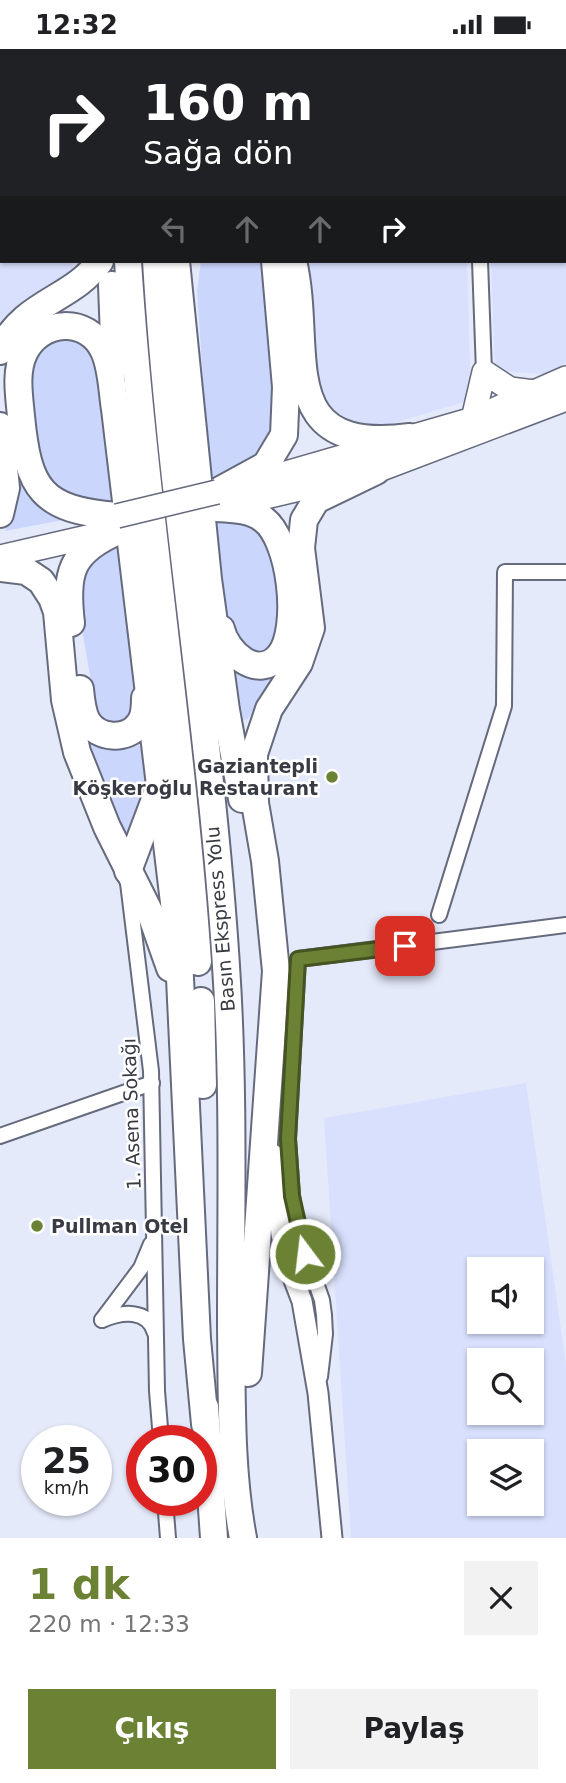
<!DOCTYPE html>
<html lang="tr">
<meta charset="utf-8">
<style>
:root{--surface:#fff;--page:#f2f2f2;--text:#202124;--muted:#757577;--accent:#6b8234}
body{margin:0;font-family:"DejaVu Sans",sans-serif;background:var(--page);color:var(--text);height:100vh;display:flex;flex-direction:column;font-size:26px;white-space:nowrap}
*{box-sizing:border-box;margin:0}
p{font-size:23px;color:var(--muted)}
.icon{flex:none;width:38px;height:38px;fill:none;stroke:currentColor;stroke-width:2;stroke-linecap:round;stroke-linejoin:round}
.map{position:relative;height:1489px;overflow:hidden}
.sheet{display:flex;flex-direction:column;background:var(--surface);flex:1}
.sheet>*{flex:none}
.top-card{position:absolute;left:0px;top:0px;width:567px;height:214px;box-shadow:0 2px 5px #0004;background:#202124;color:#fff;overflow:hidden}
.buttons{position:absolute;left:467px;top:1208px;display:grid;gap:14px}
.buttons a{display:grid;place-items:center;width:77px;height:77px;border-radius:0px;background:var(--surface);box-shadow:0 2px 5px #0004;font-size:35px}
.speed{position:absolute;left:21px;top:1376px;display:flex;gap:14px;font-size:35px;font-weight:700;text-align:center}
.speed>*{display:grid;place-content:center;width:91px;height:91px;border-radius:50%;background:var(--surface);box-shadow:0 2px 5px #0004;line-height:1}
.speed small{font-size:18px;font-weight:400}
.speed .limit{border:10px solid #d22;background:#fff;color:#111}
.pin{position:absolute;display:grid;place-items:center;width:60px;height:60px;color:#fff;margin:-30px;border-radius:14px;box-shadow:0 4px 10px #0006}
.me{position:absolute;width:77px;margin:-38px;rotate:345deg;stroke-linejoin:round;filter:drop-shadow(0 0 5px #0008)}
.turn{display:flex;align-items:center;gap:24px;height:147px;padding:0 28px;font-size:32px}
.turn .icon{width:91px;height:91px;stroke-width:2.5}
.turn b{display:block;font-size:49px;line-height:60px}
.lanes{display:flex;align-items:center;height:66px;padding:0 28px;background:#0003;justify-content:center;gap:35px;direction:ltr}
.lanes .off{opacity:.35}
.round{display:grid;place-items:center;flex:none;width:74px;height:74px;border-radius:0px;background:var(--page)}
.head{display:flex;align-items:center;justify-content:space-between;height:119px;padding:0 28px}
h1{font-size:42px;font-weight:700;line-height:52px;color:var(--accent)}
.primary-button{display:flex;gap:14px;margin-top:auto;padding:14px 28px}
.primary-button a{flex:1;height:80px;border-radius:0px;background:var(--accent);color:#fff;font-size:28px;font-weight:700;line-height:80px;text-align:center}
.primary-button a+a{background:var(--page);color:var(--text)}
.status{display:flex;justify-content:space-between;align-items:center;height:49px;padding:0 35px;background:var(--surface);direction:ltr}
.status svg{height:19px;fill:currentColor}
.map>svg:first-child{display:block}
</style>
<div class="status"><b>12:32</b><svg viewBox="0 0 49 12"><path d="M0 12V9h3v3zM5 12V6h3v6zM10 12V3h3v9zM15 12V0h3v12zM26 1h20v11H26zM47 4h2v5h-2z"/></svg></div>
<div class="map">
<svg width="566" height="1489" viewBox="0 0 566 1489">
<rect width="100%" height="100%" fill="#e5eafb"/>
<g fill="#d9e0fd" fill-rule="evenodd">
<polygon points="0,0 75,0 2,2 2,212 73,212 73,221 0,277"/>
<polygon points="482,0 566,0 566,314 544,325 495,322 491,212 565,212 565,2"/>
<polygon points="308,212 467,212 471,351 381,378 346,370 328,362 315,328"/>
<path d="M526,1034L566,1316V1489H351L324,1069ZM480,1220H532V1272H480ZM480,1311H532V1363H480ZM480,1402H532V1454H480Z"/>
</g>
<g fill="#cbd6fd">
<path d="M201,212H264C268,246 285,376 266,400C257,412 224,426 210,435L197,242Z"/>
<path d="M68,289L81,293L96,310L118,455C98,459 74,456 56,443C32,426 25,341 33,314C35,305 43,298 48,291Z"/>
<polygon points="11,398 74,469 5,482 13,451"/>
<polygon points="229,469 259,480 277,511 281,575 268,603 249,605 226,569 214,471"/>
<polygon points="122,493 136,655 127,673 113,679 97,668 81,574 77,539 92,501"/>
<polygon points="236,623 252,628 275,624 248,670 243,671"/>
<polygon points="89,692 116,700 142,696 149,757 130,802 87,696"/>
</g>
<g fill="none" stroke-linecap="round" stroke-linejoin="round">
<defs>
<g id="street">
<polyline points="472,0 472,2"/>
<polyline points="480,212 484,323"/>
<polyline points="128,834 151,1022 157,1342 161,1391"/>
<polyline points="439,866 504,657 505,523 566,523"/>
<polyline points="0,1087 152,1034"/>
<polyline points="102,1271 141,1219 151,1195"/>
<path d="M102,1271C121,1263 148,1259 155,1284"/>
<polyline points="320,1328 325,1285 324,1266 322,1251 299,1186 292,1147 288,1090 298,910 566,876"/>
<polyline points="165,1451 168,1489"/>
</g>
<g id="secondary">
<polyline points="93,2 93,0"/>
<polyline points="0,201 2,201"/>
<polyline points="273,1105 281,1185 287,1213 302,1252 318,1344 332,1489"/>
</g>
<g id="primary">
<polyline points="473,370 484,323 510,340 534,343"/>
<polyline points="241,437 473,370 566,329"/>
<polyline points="223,458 376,422 566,350"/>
<polyline points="0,508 109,483"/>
</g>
<g id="highway">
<polyline points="149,0 149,2"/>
<polyline points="182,0 182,2"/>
<polyline points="113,2 113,0"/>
<path d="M128,212C143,446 182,679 198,913"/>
<path d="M156,212C170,448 211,681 226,917C234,1037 231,1157 231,1277C232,1347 230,1420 243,1489"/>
<polyline points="176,212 208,530 226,661 242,750"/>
<path d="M293,212C314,301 270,406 410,388"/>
<polyline points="112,236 115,316"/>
<path d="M0,302C25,251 72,252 100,212"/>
<polyline points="0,377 6,439 0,465"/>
<polyline points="217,443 266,416 284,386 286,338 275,212"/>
<path d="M217,459C232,460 250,460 263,470C291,490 301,579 280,606C258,633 226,603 221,580"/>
<path d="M117,467C41,461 28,440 21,367C19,346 15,323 24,304C40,270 88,267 104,302C112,319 112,342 115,360L178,887L197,1290L205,1375"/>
<polyline points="0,519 26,522 41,532 52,549 57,563 65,651 77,703 107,778 152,868 170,919"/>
<path d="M71,574C65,524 70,503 118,482"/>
<path d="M80,640C81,651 82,663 87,672C98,690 127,692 139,675C145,668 145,658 145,649"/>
<polyline points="128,822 157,745"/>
<polyline points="201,952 203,1036"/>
<polyline points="248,1324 276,922 265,812 255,754 254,705 269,660 299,614 311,579 301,499 304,471 316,451 376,422"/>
<polyline points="205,1358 214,1489"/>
</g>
</defs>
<use href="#street" stroke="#656a7d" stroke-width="18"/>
<use href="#secondary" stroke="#656a7d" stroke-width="23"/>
<use href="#primary" stroke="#656a7d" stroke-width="26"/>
<use href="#highway" stroke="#656a7d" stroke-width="30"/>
<use href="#street" stroke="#fff" stroke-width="14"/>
<use href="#secondary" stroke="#fff" stroke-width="19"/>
<use href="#primary" stroke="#fff" stroke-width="23"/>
<use href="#highway" stroke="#fff" stroke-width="26"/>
<defs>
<polyline id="primary-bridge" points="117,467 217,443"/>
</defs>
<use href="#primary-bridge" stroke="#656a7d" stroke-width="26" stroke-linecap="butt"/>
<use href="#primary-bridge" stroke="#fff" stroke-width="23"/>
</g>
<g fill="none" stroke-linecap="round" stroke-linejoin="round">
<defs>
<polyline id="route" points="305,1205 292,1147 288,1090 298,910 405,897"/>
</defs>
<use href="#route" stroke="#465422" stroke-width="18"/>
<use href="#route" stroke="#6b8234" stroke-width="12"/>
</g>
<g fill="#6b8234" stroke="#fff" stroke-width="2.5">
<circle cx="332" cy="728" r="7"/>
<circle cx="37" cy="1177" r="7"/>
</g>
<g text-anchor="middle" stroke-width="5" stroke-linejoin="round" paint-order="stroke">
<g font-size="19" font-weight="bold" fill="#393b44" stroke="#fff" text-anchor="end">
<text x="318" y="724">Gaziantepli<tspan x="318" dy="22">Köşkeroğlu Restaurant</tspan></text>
<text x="51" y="1184" text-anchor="start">Pullman Otel</text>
</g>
<g font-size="19" fill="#393b44" stroke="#fff">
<text transform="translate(220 870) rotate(-95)" y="7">Basın Ekspress Yolu</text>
<text transform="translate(131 1065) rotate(-92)" y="7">1. Asena Sokağı</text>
</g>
</g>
</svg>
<div class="buttons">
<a><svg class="icon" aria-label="sound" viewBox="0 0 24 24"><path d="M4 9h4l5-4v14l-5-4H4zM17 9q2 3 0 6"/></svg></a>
<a><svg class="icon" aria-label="search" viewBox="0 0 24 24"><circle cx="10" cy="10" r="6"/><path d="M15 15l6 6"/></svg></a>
<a><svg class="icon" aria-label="layers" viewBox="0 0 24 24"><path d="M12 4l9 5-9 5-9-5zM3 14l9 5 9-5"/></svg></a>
</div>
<div class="speed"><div>25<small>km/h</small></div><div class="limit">30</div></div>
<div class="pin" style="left:405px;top:897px;background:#d93025"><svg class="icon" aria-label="arrive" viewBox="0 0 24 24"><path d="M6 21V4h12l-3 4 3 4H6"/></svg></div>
<svg class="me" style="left:305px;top:1205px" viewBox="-20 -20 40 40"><circle r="17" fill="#6b8234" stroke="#fff" stroke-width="3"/><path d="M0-11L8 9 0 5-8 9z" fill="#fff"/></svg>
<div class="top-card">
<div class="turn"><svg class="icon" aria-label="right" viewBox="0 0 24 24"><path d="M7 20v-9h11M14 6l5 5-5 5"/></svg><div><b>160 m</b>Sağa dön</div></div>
<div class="lanes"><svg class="icon off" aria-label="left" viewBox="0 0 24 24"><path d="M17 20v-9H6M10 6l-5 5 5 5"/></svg><svg class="icon off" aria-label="ahead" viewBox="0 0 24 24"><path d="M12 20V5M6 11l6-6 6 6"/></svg><svg class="icon off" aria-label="ahead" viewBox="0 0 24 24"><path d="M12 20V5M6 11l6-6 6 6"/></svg><svg class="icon" aria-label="right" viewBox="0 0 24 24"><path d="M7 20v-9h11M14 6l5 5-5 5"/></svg></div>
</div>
</div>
<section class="sheet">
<div class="head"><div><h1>1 dk</h1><p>220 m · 12:33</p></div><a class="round"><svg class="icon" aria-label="close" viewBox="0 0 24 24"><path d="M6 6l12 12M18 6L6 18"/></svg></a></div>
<div class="primary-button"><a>Çıkış</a><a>Paylaş</a></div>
</section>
